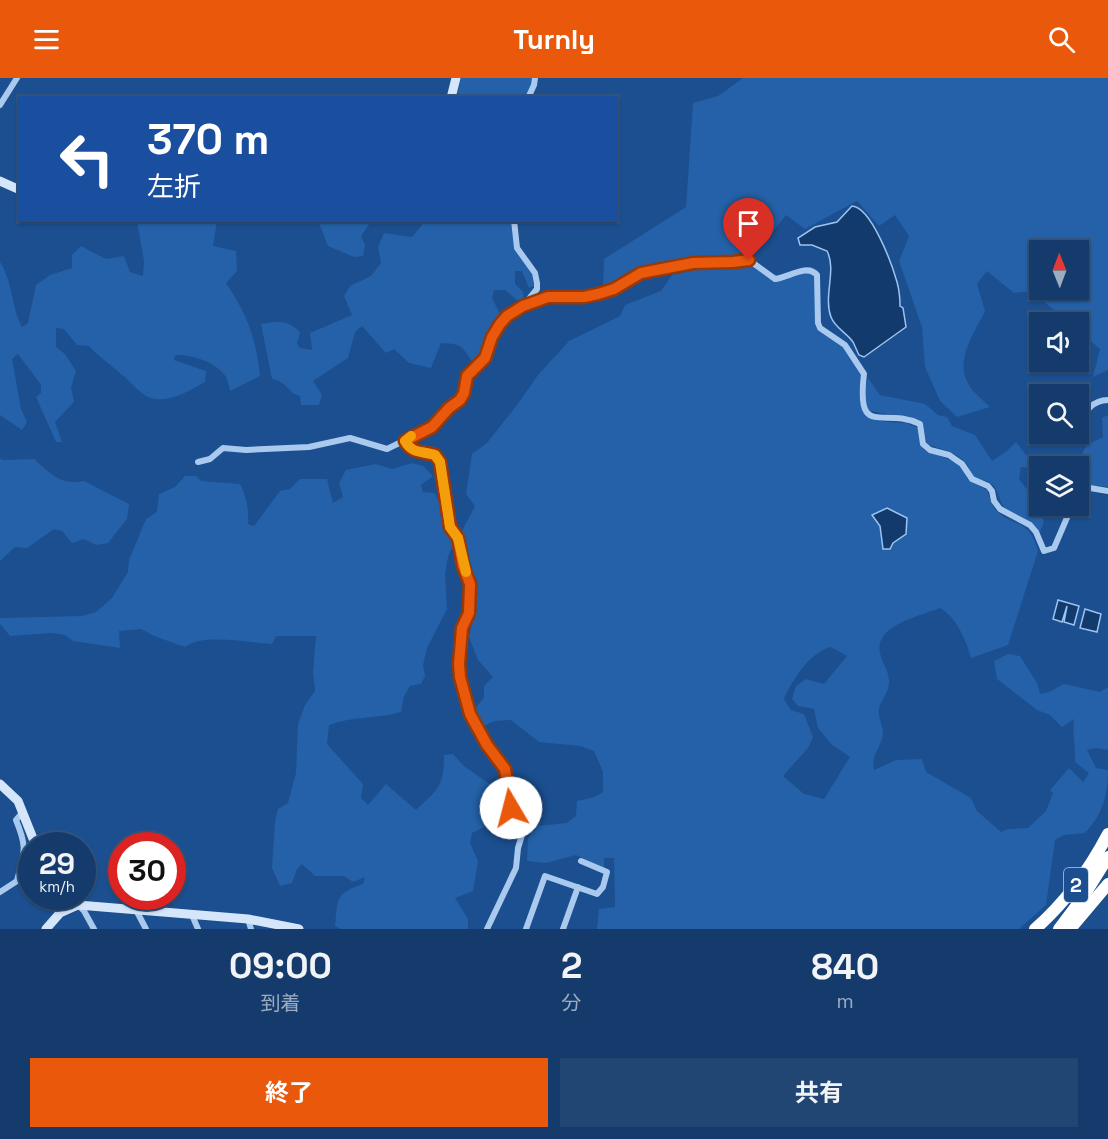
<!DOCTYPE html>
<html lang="ja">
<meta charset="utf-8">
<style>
:root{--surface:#143b6b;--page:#214673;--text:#f1f3f6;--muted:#9dadc1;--line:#33557e;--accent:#ea580c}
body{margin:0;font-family:"Space Grotesk","Noto Sans JP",sans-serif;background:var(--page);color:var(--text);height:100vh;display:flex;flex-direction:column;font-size:22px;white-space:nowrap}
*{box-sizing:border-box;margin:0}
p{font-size:20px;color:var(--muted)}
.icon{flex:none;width:33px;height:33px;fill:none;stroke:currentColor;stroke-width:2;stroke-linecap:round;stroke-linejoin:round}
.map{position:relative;height:851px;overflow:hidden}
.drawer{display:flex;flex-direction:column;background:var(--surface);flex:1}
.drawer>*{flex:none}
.top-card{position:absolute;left:18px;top:18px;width:600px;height:126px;border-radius:0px;box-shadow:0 2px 4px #0004,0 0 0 2px var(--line);background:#1a4fa0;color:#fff;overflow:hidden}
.needle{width:39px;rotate:359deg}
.tools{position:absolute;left:1029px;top:162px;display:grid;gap:12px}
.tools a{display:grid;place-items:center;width:60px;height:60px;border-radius:0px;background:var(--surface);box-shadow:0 2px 4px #0004,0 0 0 2px var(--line);font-size:30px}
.speed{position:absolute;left:18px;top:754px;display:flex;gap:12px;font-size:30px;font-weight:700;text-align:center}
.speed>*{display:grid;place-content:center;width:78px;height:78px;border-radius:50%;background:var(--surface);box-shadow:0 2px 4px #0004,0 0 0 2px var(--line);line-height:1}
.speed small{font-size:15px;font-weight:400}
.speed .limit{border:9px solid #d22;background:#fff;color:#111}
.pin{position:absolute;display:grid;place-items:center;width:51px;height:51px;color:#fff;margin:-62px -26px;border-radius:50% 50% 50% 0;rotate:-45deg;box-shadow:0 0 6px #0007}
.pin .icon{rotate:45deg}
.me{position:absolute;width:66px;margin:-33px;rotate:352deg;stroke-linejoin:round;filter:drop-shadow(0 0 4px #0008)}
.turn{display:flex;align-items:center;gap:21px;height:126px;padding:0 30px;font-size:27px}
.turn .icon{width:78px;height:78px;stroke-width:2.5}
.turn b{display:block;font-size:42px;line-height:51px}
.eta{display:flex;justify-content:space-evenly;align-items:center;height:102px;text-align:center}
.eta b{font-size:36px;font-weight:700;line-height:42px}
.primary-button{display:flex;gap:12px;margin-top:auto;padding:12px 30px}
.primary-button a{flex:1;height:69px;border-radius:0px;background:var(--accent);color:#fff;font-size:24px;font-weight:700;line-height:69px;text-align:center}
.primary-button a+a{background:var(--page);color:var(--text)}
header{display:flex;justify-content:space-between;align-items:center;height:78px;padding:0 30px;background:var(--accent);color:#fff;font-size:27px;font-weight:700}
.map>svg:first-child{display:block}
</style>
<header><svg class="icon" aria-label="menu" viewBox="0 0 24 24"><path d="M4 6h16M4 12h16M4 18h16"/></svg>Turnly<svg class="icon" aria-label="search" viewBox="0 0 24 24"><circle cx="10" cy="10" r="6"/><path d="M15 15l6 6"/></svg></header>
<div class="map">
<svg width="1108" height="851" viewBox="0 0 1108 851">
<rect width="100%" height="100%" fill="#1b4f8f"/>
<g fill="#2461a8" fill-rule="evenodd">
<polygon points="461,0 532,0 532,7 526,19 457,20"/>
<path d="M743,0H1108V292L1093,299L1100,271L1079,253L1078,244H1069L1031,213L1014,215L987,193L977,206L985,233C974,256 953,284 970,309C975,316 984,323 990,329L957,339L940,323L925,289L922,249L899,183L909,158L895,137L879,148L857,123L805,151L786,137L771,156L737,177L687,179L627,198L603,210L604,181L686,129L693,25L718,18ZM1040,172H1078V212H1040Z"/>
<path d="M137,143H217L213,168L236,173L237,193L226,205C247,236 256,260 260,298L230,313C229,308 228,303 226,299C217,284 191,276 175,277L174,282L206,293L205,304C189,313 165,328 146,318C138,313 129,302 121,296C110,286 99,279 89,268L77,267L64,251L56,250V269L65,276L76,293L71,309L74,324L55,344L62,364H56L36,319L41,315V307L18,276L12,281L21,331L27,344L22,352L0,337V184C13,204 11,228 22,249L28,245L36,207L50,197L72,190V177L81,168L106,181L124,178L130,194L143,198L144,183Z"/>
<polygon points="322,143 375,143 370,145 361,158 365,167 363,178 354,179 328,168 319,145"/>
<path d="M423,143H513L514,159L532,193L536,207L529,210L522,193H515V206L523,214L524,221L517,222L505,212H494L492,220L502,240L481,280L472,284C462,267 461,266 441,265L431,290L409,285L394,271L386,275L362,248L355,254L348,280L313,303L322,317L319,327H301L300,318C287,315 289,305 272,301L261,246C277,243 287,241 300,254L297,266L300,270L312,272L310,255L352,237L344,218L350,208L371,198L381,185L378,169L384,155L412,159L422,147Z"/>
<path d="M748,185L772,203L787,202L792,197L812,194L816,200V250L844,269L862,296C859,312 858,323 865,338L886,344L906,345L918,350L924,372L956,384L964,393L968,402L987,412C989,417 991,425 994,430C1012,451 1029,438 1038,473L1008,567L971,580C966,562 957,540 940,530C923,537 898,542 885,556C870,574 890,588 889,604C889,614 882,621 879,630C877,639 884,648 883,657C880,672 871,676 874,692L896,682L922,681L926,694L971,720L977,733L1001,754L1008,751L1028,750L1046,733L1053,715L1050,712L1069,690L1083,704L1089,695L1075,684C1076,669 1072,657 1074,641L1062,649L1050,637L1037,632L997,601L994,583L1008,576L1020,578L1037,605L1040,616L1049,614L1064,606L1100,614L1108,609V672L1095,670L1087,672L1096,690L1108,692C1108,717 1103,736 1085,755L1064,757L1055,762L1046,827L1019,851H597L599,831L615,829L614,780H604V790L576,777L546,785L527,783L528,760L538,748L567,745L576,738L577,723L594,719L603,714V694L594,673L580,668L539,664L511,642L495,643L481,649L472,634L484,620V608L493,599L478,582L469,559L475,531L476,505L462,453L475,428L466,416L472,376L487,365L517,327L538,297L569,263L620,238L625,227L661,213L672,197L713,188ZM880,448L906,456L883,471ZM831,569L847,578L824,606L806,601L796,608L792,621L798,628L814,631L818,650L831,666L850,679L824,721L804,716L783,698L808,670L813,659L804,636L791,632L784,621C793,601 809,575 831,569Z"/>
<path d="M868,300L880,317L925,326L938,337L947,339L952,348L975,357L992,383L1007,373L1016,364L1026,377L1032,379C1051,373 1060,377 1076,386L1087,367L1103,359L1102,340L1108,337V409L1090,407L1079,409L1078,388H1040L1039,391L1021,389L1019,401L1028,413L1039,417L1040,432L1044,444L1040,454C1029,438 1014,441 1004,429C998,421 999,410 989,404C985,402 980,402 975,402C970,397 970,390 966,385C957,374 939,371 927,366L922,343C905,335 886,338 868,332L863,321Z"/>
<path d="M0,380L2,382L34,381C50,395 61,408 84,403L129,426L127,441L108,465L96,467L84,461L72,465L62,453L54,451L27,470L15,469L0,483Z"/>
<path d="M412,385L423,388L433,398L421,407L423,414L435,415L455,462L448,479L445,496L447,531L427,570L423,587L425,598L421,606L410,608L404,618L401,634C377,641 352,638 329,647L327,666L363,706L361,720L368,727L386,706L416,732C438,711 444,709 444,677L453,676L464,688L491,707L496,743L472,755L470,765L478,783L473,813L455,820L468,841V851H341L335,848C338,821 334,816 363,806L365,799L353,804L344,798H315L302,786L297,791L292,805L280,808L272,790L275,743L278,731L288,725L296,695L298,646L305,627L315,613L313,594L316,558H276L272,566C250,565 203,555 185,569L154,558L141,551L119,553L120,570L73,563L65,557L51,555L10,558L0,546V540L82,538L96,534L112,520L128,494L129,482L146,441L157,434L159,416L175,409L185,398H196L201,403L240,406C247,420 249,431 248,446L254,448L280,413L290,411L300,401H327L333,425L343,419L339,405L346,392L376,386L392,391Z"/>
</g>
<g fill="#123a6d" stroke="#9cc4f0" stroke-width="1.5">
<path d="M852,128C871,129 892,186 897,204C899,211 900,220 900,228L903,230L906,249L864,279L859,277C857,273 855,268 853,264C847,255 835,250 831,239C823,218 837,192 827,173L812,167H800L798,160L815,149L837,144Z"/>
<polygon points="887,430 907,440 906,456 893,465 890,471 883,471 880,448 872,437"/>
<polygon points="1058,522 1079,528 1074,547 1064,544 1067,528 1062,544 1053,541"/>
<polygon points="1085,531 1101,536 1097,554 1080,550"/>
</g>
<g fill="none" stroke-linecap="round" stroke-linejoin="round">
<g stroke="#a9c9ee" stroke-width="6">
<polyline points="528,20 534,7 535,0"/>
<polyline points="0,27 17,0"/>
<polyline points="514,142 517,170 535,195 537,205 537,211 524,227"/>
<path d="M1078,347C1085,334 1092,322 1108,322"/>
<path d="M405,363C412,376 422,373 435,377L440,384L450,449L458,460L463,488L470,506L469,535L462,550L459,586L460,599L470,636L487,667L505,691L511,730L521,748L522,757L518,770L516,790L487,851"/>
<path d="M198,384L210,381L223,370L246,372L309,369L350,360L387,371L432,349L449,330L460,322L464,315L467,298L485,280L492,259L500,246L507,238L523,228L548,219H584L598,216L614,211L633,198L641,195L693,185L733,184L749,182L775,201C788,200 807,185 817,197L818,245L820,250L845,267L864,296C856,362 883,328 920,346L923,366L930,372L949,377L962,386L972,401L988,408L992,413L994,423L1000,431L1030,447L1036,454L1044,473L1054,470L1072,428"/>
<polyline points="1078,416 1090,410 1108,413"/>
<path d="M0,814L17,803C24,774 28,771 16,742L23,734"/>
<polyline points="78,827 84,833 94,851"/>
<polyline points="136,832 146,851"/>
<polyline points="192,837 198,851"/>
<polyline points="248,841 251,851"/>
<polyline points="526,851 545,798 597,816 603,809 607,794 581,783"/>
<polyline points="563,851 578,809"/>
</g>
<g stroke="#d6e6fa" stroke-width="9">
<polyline points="451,20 456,0"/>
<polyline points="0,103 20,112"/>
<polyline points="0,706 18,723 36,768"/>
<polyline points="46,851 60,835 78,827 248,841 299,851"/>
</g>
<g stroke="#fff" stroke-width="12">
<path d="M1035,851C1066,824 1089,792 1108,756"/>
<polyline points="1059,851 1083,819 1108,779"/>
<polyline points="1070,851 1108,806"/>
</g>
</g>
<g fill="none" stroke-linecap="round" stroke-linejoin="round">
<defs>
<path id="route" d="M511,730L505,691L487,667L470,636L460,599L459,586L462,550L469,535L470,506L463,488L458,460L450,449L440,384L435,377C422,373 412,376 405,363L432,349L449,330L460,322L464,315L467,298L485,280L492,259L500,246L507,238L523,228L548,219H584L598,216L614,211L641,195L693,185L733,184L749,182"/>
</defs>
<use href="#route" stroke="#983908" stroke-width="15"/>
<use href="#route" stroke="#ea580c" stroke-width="10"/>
<path stroke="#f59e0b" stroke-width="10" d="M411,358L405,363C412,376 422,373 435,377L440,384L450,449L458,460L466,494"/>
</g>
<g text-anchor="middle" stroke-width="6" stroke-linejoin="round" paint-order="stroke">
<rect fill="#1b4f8f" stroke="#bbcadd" stroke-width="1.5" x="1064" y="790" width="24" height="34" rx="4.5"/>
<g font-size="20" font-weight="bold" fill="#fff">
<text x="1076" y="814">2</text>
</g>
</g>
</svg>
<div class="tools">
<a><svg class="needle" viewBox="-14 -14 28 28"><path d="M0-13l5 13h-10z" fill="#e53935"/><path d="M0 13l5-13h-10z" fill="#9dadc1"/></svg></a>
<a><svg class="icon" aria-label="sound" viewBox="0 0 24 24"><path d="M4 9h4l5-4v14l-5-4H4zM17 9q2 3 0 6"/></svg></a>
<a><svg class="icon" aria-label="search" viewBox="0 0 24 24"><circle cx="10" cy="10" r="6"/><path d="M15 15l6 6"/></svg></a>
<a><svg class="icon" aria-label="layers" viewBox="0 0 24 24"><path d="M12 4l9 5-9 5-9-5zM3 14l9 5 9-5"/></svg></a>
</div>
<div class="speed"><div>29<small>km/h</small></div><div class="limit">30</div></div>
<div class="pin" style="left:749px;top:182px;background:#d93025"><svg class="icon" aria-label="arrive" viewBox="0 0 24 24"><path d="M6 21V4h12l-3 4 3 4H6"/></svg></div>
<svg class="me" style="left:511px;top:730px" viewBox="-20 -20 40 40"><circle r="19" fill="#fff"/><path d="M0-13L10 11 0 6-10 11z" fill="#ea580c"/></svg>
<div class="top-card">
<div class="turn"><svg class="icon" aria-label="left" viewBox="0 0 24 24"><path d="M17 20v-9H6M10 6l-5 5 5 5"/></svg><div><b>370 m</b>左折</div></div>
</div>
</div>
<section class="drawer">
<div class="eta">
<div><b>09:00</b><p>到着</p></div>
<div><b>2</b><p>分</p></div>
<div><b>840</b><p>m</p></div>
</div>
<div class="primary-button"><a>終了</a><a>共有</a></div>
</section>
